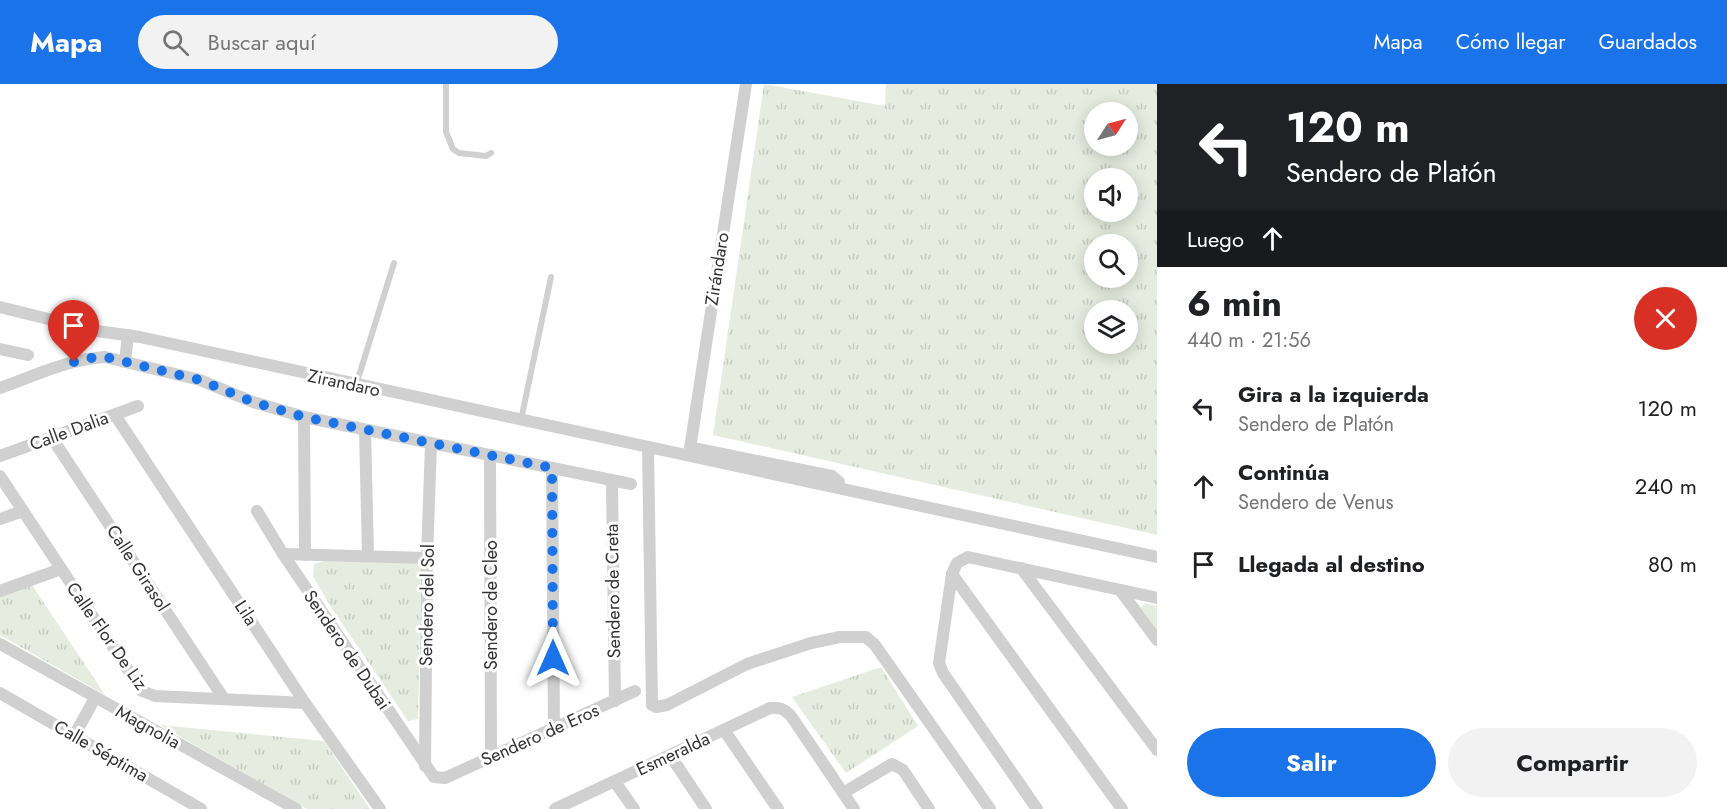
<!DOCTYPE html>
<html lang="es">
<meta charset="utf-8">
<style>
:root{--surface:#fff;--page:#f2f2f2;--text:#202124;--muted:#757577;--accent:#1a73e8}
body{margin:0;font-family:Jost,sans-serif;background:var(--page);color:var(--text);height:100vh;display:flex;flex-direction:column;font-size:22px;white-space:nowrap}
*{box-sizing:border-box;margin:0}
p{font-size:20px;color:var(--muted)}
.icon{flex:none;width:33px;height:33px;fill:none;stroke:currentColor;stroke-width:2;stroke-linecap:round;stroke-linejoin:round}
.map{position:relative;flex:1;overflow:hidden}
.drawer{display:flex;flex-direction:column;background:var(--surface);width:570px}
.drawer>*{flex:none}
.guide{background:#202124;color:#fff;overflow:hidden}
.needle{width:39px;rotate:54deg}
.controls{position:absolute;left:1084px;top:18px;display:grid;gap:12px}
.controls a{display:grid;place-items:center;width:54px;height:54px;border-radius:50%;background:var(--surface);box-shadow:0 3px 15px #0003;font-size:30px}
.pin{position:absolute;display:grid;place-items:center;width:51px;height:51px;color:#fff;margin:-62px -26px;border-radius:50% 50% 50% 0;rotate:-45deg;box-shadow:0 0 6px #0007}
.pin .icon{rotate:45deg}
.me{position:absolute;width:66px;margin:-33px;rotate:0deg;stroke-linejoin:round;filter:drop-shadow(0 0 4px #0008)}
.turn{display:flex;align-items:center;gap:21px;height:126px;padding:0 30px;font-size:27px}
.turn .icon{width:78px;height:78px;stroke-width:2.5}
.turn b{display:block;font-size:42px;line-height:51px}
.then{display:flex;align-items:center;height:57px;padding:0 30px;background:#0003;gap:12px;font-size:22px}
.round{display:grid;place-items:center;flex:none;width:63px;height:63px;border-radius:32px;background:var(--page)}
.overview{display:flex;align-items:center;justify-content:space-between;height:102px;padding:0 30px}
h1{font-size:36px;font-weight:700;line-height:45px}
.action{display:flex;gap:12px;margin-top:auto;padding:12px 30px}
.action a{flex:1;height:69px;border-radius:36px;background:var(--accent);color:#fff;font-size:24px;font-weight:700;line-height:69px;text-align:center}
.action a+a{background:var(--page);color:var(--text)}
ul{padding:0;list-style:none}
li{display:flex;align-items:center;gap:18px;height:78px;padding:0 30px}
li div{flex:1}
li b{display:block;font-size:22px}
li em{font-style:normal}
header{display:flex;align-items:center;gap:36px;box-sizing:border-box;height:84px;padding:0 30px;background:var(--accent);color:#fff}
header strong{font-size:28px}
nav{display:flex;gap:33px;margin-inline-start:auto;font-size:21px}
.search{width:420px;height:54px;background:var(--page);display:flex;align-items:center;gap:15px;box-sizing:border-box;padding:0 21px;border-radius:33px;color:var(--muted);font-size:22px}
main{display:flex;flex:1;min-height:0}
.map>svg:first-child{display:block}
</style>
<header>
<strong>Mapa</strong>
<div class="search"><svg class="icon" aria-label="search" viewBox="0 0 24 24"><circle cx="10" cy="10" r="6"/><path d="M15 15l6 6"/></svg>Buscar aquí</div>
<nav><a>Mapa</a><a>Cómo llegar</a><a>Guardados</a></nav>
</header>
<main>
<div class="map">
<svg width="1157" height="725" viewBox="0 0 1157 725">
<defs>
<pattern id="grass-tufts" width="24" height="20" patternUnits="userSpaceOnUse" patternTransform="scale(1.5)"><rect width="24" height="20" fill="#e6ecdf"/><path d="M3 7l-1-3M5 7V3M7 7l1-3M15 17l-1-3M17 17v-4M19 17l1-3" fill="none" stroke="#c6cbc0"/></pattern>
</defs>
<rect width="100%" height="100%" fill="#fff"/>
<g fill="url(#grass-tufts)" fill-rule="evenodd">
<path d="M764,0L885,22L886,0H1157V451L713,351ZM1128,28V62H1095V28ZM1128,94V128H1095V94ZM1095,160H1128V194H1095ZM1095,226H1128V260H1095Z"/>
<polygon points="324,477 417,478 421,483 418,635 408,637 331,523 313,492 314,480"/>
<polygon points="32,501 105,611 0,551 0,512"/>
<polygon points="1145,519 1157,522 1157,546 1141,524"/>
<polygon points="881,583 918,642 846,689 792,613"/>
<polygon points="160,641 324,657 370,725 307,725"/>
</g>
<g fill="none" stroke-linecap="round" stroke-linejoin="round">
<g stroke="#d0d0d0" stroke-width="6">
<polyline points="446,0 446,48 453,65 459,69 486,72 491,69"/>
<polyline points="356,301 394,179"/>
<polyline points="521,336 551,193"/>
</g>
<g stroke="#d0d0d0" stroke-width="12">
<polyline points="0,223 97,247 140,253 1157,473"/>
<polyline points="0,265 28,271"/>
<polyline points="125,278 128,251"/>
<path d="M0,304C34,292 69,275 105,273L200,296L253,318L304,333L631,400"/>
<polyline points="115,331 305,619 380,725"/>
<polyline points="304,333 305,471"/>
<polyline points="365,346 368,471"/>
<polyline points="52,354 224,615"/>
<polyline points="648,363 652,621 656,623 667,621 747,580 811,559 840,553 866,553 875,561 990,725"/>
<polyline points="698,365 832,392 839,398 839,404"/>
<polyline points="490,371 491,672"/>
<polyline points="689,371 746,0"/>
<polyline points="0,372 138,322"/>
<polyline points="552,384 554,645"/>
<polyline points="0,392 142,607 155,612 305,619"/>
<polyline points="612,397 615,617"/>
<polyline points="257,427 283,470 434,693 445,694 635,607"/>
<polyline points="0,435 23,427"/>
<polyline points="283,470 427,474"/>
<polyline points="1021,484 1157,666"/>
<polyline points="952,490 1122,725"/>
<polyline points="1120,506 1157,556"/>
<polyline points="0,507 61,485"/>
<polyline points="0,560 296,725"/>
<polyline points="0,609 201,725"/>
<polyline points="724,646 778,725"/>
<polyline points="74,652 95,614"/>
<polyline points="670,671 706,725"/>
<polyline points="425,682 427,474 431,360"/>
<polyline points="615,698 634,725"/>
<polyline points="843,709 892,680 903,686 929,725"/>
<path d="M555,725L770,624C780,623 784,625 791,632L854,725"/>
<polyline points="1037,725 943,589 939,579 952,490 957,479 968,473 1157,514"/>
</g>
</g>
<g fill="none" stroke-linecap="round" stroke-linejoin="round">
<polyline stroke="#1a73e8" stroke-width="10" stroke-dasharray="0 18" points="74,278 90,274 105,273 200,296 253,318 304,333 552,384 553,574"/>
</g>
<g text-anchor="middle" stroke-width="6" stroke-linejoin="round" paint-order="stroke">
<g font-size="18" fill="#333" stroke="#fff">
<text transform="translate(717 185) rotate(-81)" y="6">Zirándaro</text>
<text transform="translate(344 299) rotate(12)" y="6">Zirandaro</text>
<text transform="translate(69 347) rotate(-20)" y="6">Calle Dalia</text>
<text transform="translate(138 484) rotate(57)" y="6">Calle Girasol</text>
<text transform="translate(613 507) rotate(-91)" y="6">Sendero de Creta</text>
<text transform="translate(427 521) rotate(-89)" y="6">Sendero del Sol</text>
<text transform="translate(491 521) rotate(-90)" y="6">Sendero de Cleo</text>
<text transform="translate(246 529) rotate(57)" y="6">Lila</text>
<text transform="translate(107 552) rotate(55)" y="6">Calle Flor De Liz</text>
<text transform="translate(347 566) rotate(56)" y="6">Sendero de Dubai</text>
<text transform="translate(148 643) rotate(29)" y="6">Magnolia</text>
<text transform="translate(540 651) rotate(-24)" y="6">Sendero de Eros</text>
<text transform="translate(101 667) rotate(30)" y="6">Calle Séptima</text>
<text transform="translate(673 670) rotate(-25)" y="6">Esmeralda</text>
</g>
</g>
</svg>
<div class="controls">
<a><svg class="needle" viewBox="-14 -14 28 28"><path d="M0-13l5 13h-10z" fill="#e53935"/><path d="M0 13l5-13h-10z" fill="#757577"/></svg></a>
<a><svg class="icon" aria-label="sound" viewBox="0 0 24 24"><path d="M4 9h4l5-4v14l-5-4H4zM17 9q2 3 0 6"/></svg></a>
<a><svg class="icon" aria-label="search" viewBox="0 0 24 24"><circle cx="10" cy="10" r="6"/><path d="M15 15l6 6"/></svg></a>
<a><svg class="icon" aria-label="layers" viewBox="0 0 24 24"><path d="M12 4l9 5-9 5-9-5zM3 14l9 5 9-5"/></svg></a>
</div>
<div class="pin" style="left:74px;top:278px;background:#d93025"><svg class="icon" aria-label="arrive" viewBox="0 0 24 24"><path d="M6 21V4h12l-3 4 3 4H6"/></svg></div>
<svg class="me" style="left:553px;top:574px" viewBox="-20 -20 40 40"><path d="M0-17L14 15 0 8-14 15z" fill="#1a73e8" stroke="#fff" stroke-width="4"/></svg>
</div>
<section class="drawer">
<div class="guide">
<div class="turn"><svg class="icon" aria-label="left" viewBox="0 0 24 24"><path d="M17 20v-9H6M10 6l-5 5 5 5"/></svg><div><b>120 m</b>Sendero de Platón</div></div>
<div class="then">Luego<svg class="icon" aria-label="ahead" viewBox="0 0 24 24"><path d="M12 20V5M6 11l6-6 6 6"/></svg></div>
</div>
<div class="overview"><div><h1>6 min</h1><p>440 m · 21:56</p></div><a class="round" style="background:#d93025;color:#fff"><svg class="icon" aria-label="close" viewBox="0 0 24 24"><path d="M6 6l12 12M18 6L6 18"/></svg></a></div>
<ul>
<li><svg class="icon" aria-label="left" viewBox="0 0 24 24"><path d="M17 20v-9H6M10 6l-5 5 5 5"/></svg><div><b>Gira a la izquierda</b><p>Sendero de Platón</p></div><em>120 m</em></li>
<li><svg class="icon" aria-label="ahead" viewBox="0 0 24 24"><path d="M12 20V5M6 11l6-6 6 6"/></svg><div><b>Continúa</b><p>Sendero de Venus</p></div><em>240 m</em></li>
<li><svg class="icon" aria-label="arrive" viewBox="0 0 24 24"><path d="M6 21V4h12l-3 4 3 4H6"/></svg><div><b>Llegada al destino</b></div><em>80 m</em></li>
</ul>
<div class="action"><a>Salir</a><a>Compartir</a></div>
</section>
</main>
